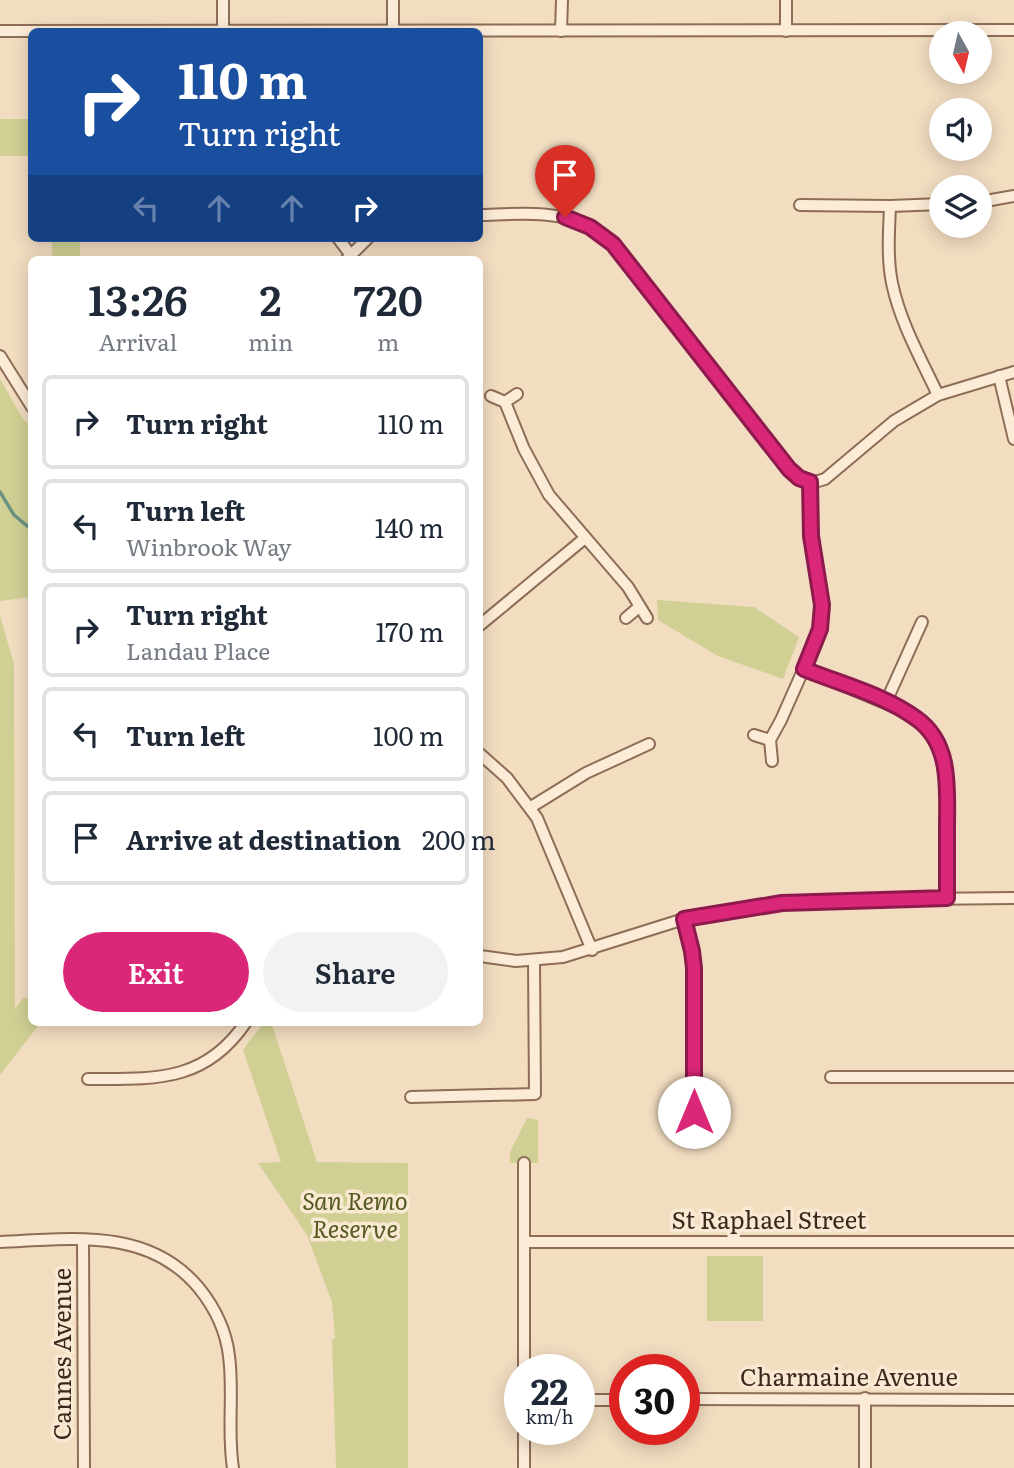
<!DOCTYPE html>
<style>
:root{--surface:#fff;--page:#f2f2f3;--text:#1f2937;--muted:#747a83;--line:#e0e1e3;--accent:#db2777}
body{margin:0;font-family:Literata,serif;background:var(--page);color:var(--text);height:100vh;display:flex;flex-direction:column;font-size:26px;white-space:nowrap}
*{box-sizing:border-box;margin:0}
p{font-size:23px;color:var(--muted)}
.icon{flex:none;width:38px;height:38px;fill:none;stroke:currentColor;stroke-width:2;stroke-linecap:round;stroke-linejoin:round}
.map{position:relative;flex:1;overflow:hidden}
.panel{position:absolute;left:28px;top:256px;width:455px;height:770px;display:flex;flex-direction:column;background:var(--surface);border-radius:10px;box-shadow:0 4px 18px #0003}
.panel>*{flex:none}
.top-card{position:absolute;left:28px;top:28px;width:455px;height:214px;border-radius:10px;box-shadow:0 4px 18px #0003;background:#1a4fa0;color:#fff;overflow:hidden}
.needle{width:46px;rotate:172deg}
.tools{position:absolute;left:929px;top:21px;display:grid;gap:14px}
.tools a{display:grid;place-items:center;width:63px;height:63px;border-radius:50%;background:var(--surface);box-shadow:0 4px 18px #0003;font-size:35px}
.speed{position:absolute;left:504px;top:1354px;display:flex;gap:14px;font-size:35px;font-weight:700;text-align:center}
.speed>*{display:grid;place-content:center;width:91px;height:91px;border-radius:50%;background:var(--surface);box-shadow:0 4px 18px #0003;line-height:1}
.speed small{font-size:18px;font-weight:400}
.speed .limit{border:10px solid #d22;background:#fff;color:#111}
.pin{position:absolute;display:grid;place-items:center;width:60px;height:60px;color:#fff;margin:-72px -30px;border-radius:50% 50% 50% 0;rotate:-45deg;box-shadow:0 0 7px #0007}
.pin .icon{rotate:45deg}
.me{position:absolute;width:77px;margin:-38px;rotate:0deg;stroke-linejoin:round;filter:drop-shadow(0 0 5px #0008)}
.turn{display:flex;align-items:center;gap:24px;height:147px;padding:0 35px;font-size:32px}
.turn .icon{width:91px;height:91px;stroke-width:2.5}
.turn b{display:block;font-size:49px;line-height:60px}
.lanes{display:flex;align-items:center;height:66px;padding:0 35px;background:#0003;justify-content:center;gap:35px;direction:ltr}
.lanes .off{opacity:.35}
.eta{display:flex;justify-content:space-evenly;align-items:center;height:119px;text-align:center}
.eta b{font-size:42px;font-weight:600;line-height:49px}
.cta{display:flex;gap:14px;margin-top:auto;padding:14px 35px}
.cta a{flex:1;height:80px;border-radius:42px;background:var(--accent);color:#fff;font-size:28px;font-weight:600;line-height:80px;text-align:center}
.cta a+a{background:var(--page);color:var(--text)}
ul{padding:0;list-style:none}
li{display:flex;align-items:center;gap:21px;height:94px;margin:0 14px 10px;padding:0 21px;border:4px solid var(--line);border-radius:10px}
li div{flex:1}
li b{display:block;font-size:26px}
li em{font-style:normal}
.map>svg:first-child{display:block}
</style>
<div class="map">
<svg width="1014" height="1468" viewBox="0 0 1014 1468">
<rect width="100%" height="100%" fill="#f2ddc1"/>
<g fill="#d1d094">
<rect x="0" y="119" width="31" height="37"/>
<rect x="52" y="238" width="28" height="21"/>
<polygon points="0,379 23,419 32,428 31,597 0,601"/>
<polygon points="657,600 754,607 799,637 783,679 718,656 658,620"/>
<polygon points="0,616 14,664 15,1009 23,998 31,998 32,1022 41,1022 0,1075"/>
<polygon points="264,1022 271,1022 317,1162 408,1163 408,1468 336,1468 332,1339 335,1339 332,1302 307,1235 258,1163 281,1162 243,1050"/>
<polygon points="527,1118 538,1120 538,1163 510,1163 510,1152"/>
<rect x="707" y="1256" width="56" height="65"/>
</g>
<g fill="none" stroke-linecap="round" stroke-linejoin="round">
<polyline stroke="#6a9384" stroke-width="3.5" points="0,492 14,515 32,530"/>
<defs>
<g id="street">
<polyline points="223,0 223,32"/>
<polyline points="786,0 786,31"/>
<polyline points="393,30 393,0"/>
<polyline points="0,31 1014,30"/>
<polyline points="561,31 562,0"/>
<polyline points="980,202 1014,196"/>
<polyline points="800,205 890,206 942,204"/>
<path d="M890,206C889,232 887,258 892,283C900,322 921,359 938,395"/>
<path d="M480,215C516,214 557,209 590,227C598,231 606,238 613,244L789,469C800,480 809,485 825,479L894,421L938,395L1014,372"/>
<polyline points="338,238 350,254"/>
<polyline points="347,259 368,238"/>
<polyline points="0,356 32,407"/>
<polyline points="999,376 1014,439"/>
<polyline points="491,396 505,402 524,449 549,495 628,587 647,618"/>
<polyline points="505,402 517,394"/>
<polyline points="626,618 639,607"/>
<polyline points="480,625 585,538"/>
<path d="M804,669L902,710C919,719 932,730 940,748C954,780 947,860 947,899"/>
<polyline points="886,702 922,622"/>
<polyline points="754,735 770,740"/>
<polyline points="480,754 507,778 537,818 592,950"/>
<polyline points="772,761 770,740 781,720 812,650 822,616 821,591 809,519 810,482"/>
<polyline points="531,807 586,773 649,744"/>
<polyline points="684,919 693,951 694,968 694,1112"/>
<polyline points="480,956 516,961 563,957 684,919 757,905 823,900 1014,898"/>
<polyline points="831,1077 1014,1077"/>
<path d="M88,1079C154,1079 205,1083 246,1022"/>
<polyline points="411,1097 535,1094 534,961"/>
<polyline points="83,1240 84,1468"/>
<path d="M0,1242C72,1239 148,1227 199,1288C215,1308 226,1330 229,1356C234,1393 227,1431 233,1468"/>
<polyline points="524,1242 1014,1242"/>
<polyline points="524,1370 524,1163"/>
<polyline points="684,1399 1014,1400"/>
<polyline points="579,1400 625,1400"/>
<polyline points="524,1430 524,1468"/>
<polyline points="865,1468 865,1398"/>
</g>
</defs>
<use href="#street" stroke="#8e6d57" stroke-width="14"/>
<use href="#street" stroke="#fcebd6" stroke-width="10"/>
</g>
<g fill="none" stroke-linecap="round" stroke-linejoin="round">
<defs>
<path id="route" d="M565,217L590,227L613,244L789,469L799,478L810,482L811,536L822,605L820,629L804,669C841,684 885,695 917,719C952,744 947,790 947,828C947,852 947,875 947,898L782,903L684,919L692,951L694,968V1112"/>
</defs>
<use href="#route" stroke="#8e194d" stroke-width="18"/>
<use href="#route" stroke="#db2777" stroke-width="12"/>
</g>
<g text-anchor="middle" stroke-width="7" stroke-linejoin="round" paint-order="stroke">
<g font-size="24" font-style="italic" fill="#545a21" stroke="#f9e8d2">
<text x="355" y="1210">San Remo<tspan x="355" dy="28">Reserve</tspan></text>
</g>
<g font-size="24" fill="#3c281c" stroke="#f9e8d2">
<text x="769" y="1229">St Raphael Street</text>
<text transform="translate(63 1354) rotate(-90)" y="8">Cannes Avenue</text>
<text x="849" y="1386">Charmaine Avenue</text>
</g>
</g>
</svg>
<div class="tools">
<a><svg class="needle" viewBox="-14 -14 28 28"><path d="M0-13l5 13h-10z" fill="#e53935"/><path d="M0 13l5-13h-10z" fill="#747a83"/></svg></a>
<a><svg class="icon" aria-label="sound" viewBox="0 0 24 24"><path d="M4 9h4l5-4v14l-5-4H4zM17 9q2 3 0 6"/></svg></a>
<a><svg class="icon" aria-label="layers" viewBox="0 0 24 24"><path d="M12 4l9 5-9 5-9-5zM3 14l9 5 9-5"/></svg></a>
</div>
<div class="speed"><div>22<small>km/h</small></div><div class="limit">30</div></div>
<div class="pin" style="left:565px;top:217px;background:#d93025"><svg class="icon" aria-label="arrive" viewBox="0 0 24 24"><path d="M6 21V4h12l-3 4 3 4H6"/></svg></div>
<svg class="me" style="left:694px;top:1112px" viewBox="-20 -20 40 40"><circle r="19" fill="#fff"/><path d="M0-13L10 11 0 6-10 11z" fill="#db2777"/></svg>
<div class="top-card">
<div class="turn"><svg class="icon" aria-label="right" viewBox="0 0 24 24"><path d="M7 20v-9h11M14 6l5 5-5 5"/></svg><div><b>110 m</b>Turn right</div></div>
<div class="lanes"><svg class="icon off" aria-label="left" viewBox="0 0 24 24"><path d="M17 20v-9H6M10 6l-5 5 5 5"/></svg><svg class="icon off" aria-label="ahead" viewBox="0 0 24 24"><path d="M12 20V5M6 11l6-6 6 6"/></svg><svg class="icon off" aria-label="ahead" viewBox="0 0 24 24"><path d="M12 20V5M6 11l6-6 6 6"/></svg><svg class="icon" aria-label="right" viewBox="0 0 24 24"><path d="M7 20v-9h11M14 6l5 5-5 5"/></svg></div>
</div>
<section class="panel">
<div class="eta">
<div><b>13:26</b><p>Arrival</p></div>
<div><b>2</b><p>min</p></div>
<div><b>720</b><p>m</p></div>
</div>
<ul>
<li><svg class="icon" aria-label="right" viewBox="0 0 24 24"><path d="M7 20v-9h11M14 6l5 5-5 5"/></svg><div><b>Turn right</b></div><em>110 m</em></li>
<li><svg class="icon" aria-label="left" viewBox="0 0 24 24"><path d="M17 20v-9H6M10 6l-5 5 5 5"/></svg><div><b>Turn left</b><p>Winbrook Way</p></div><em>140 m</em></li>
<li><svg class="icon" aria-label="right" viewBox="0 0 24 24"><path d="M7 20v-9h11M14 6l5 5-5 5"/></svg><div><b>Turn right</b><p>Landau Place</p></div><em>170 m</em></li>
<li><svg class="icon" aria-label="left" viewBox="0 0 24 24"><path d="M17 20v-9H6M10 6l-5 5 5 5"/></svg><div><b>Turn left</b></div><em>100 m</em></li>
<li><svg class="icon" aria-label="arrive" viewBox="0 0 24 24"><path d="M6 21V4h12l-3 4 3 4H6"/></svg><div><b>Arrive at destination</b></div><em>200 m</em></li>
</ul>
<div class="cta"><a>Exit</a><a>Share</a></div>
</section>
</div>
